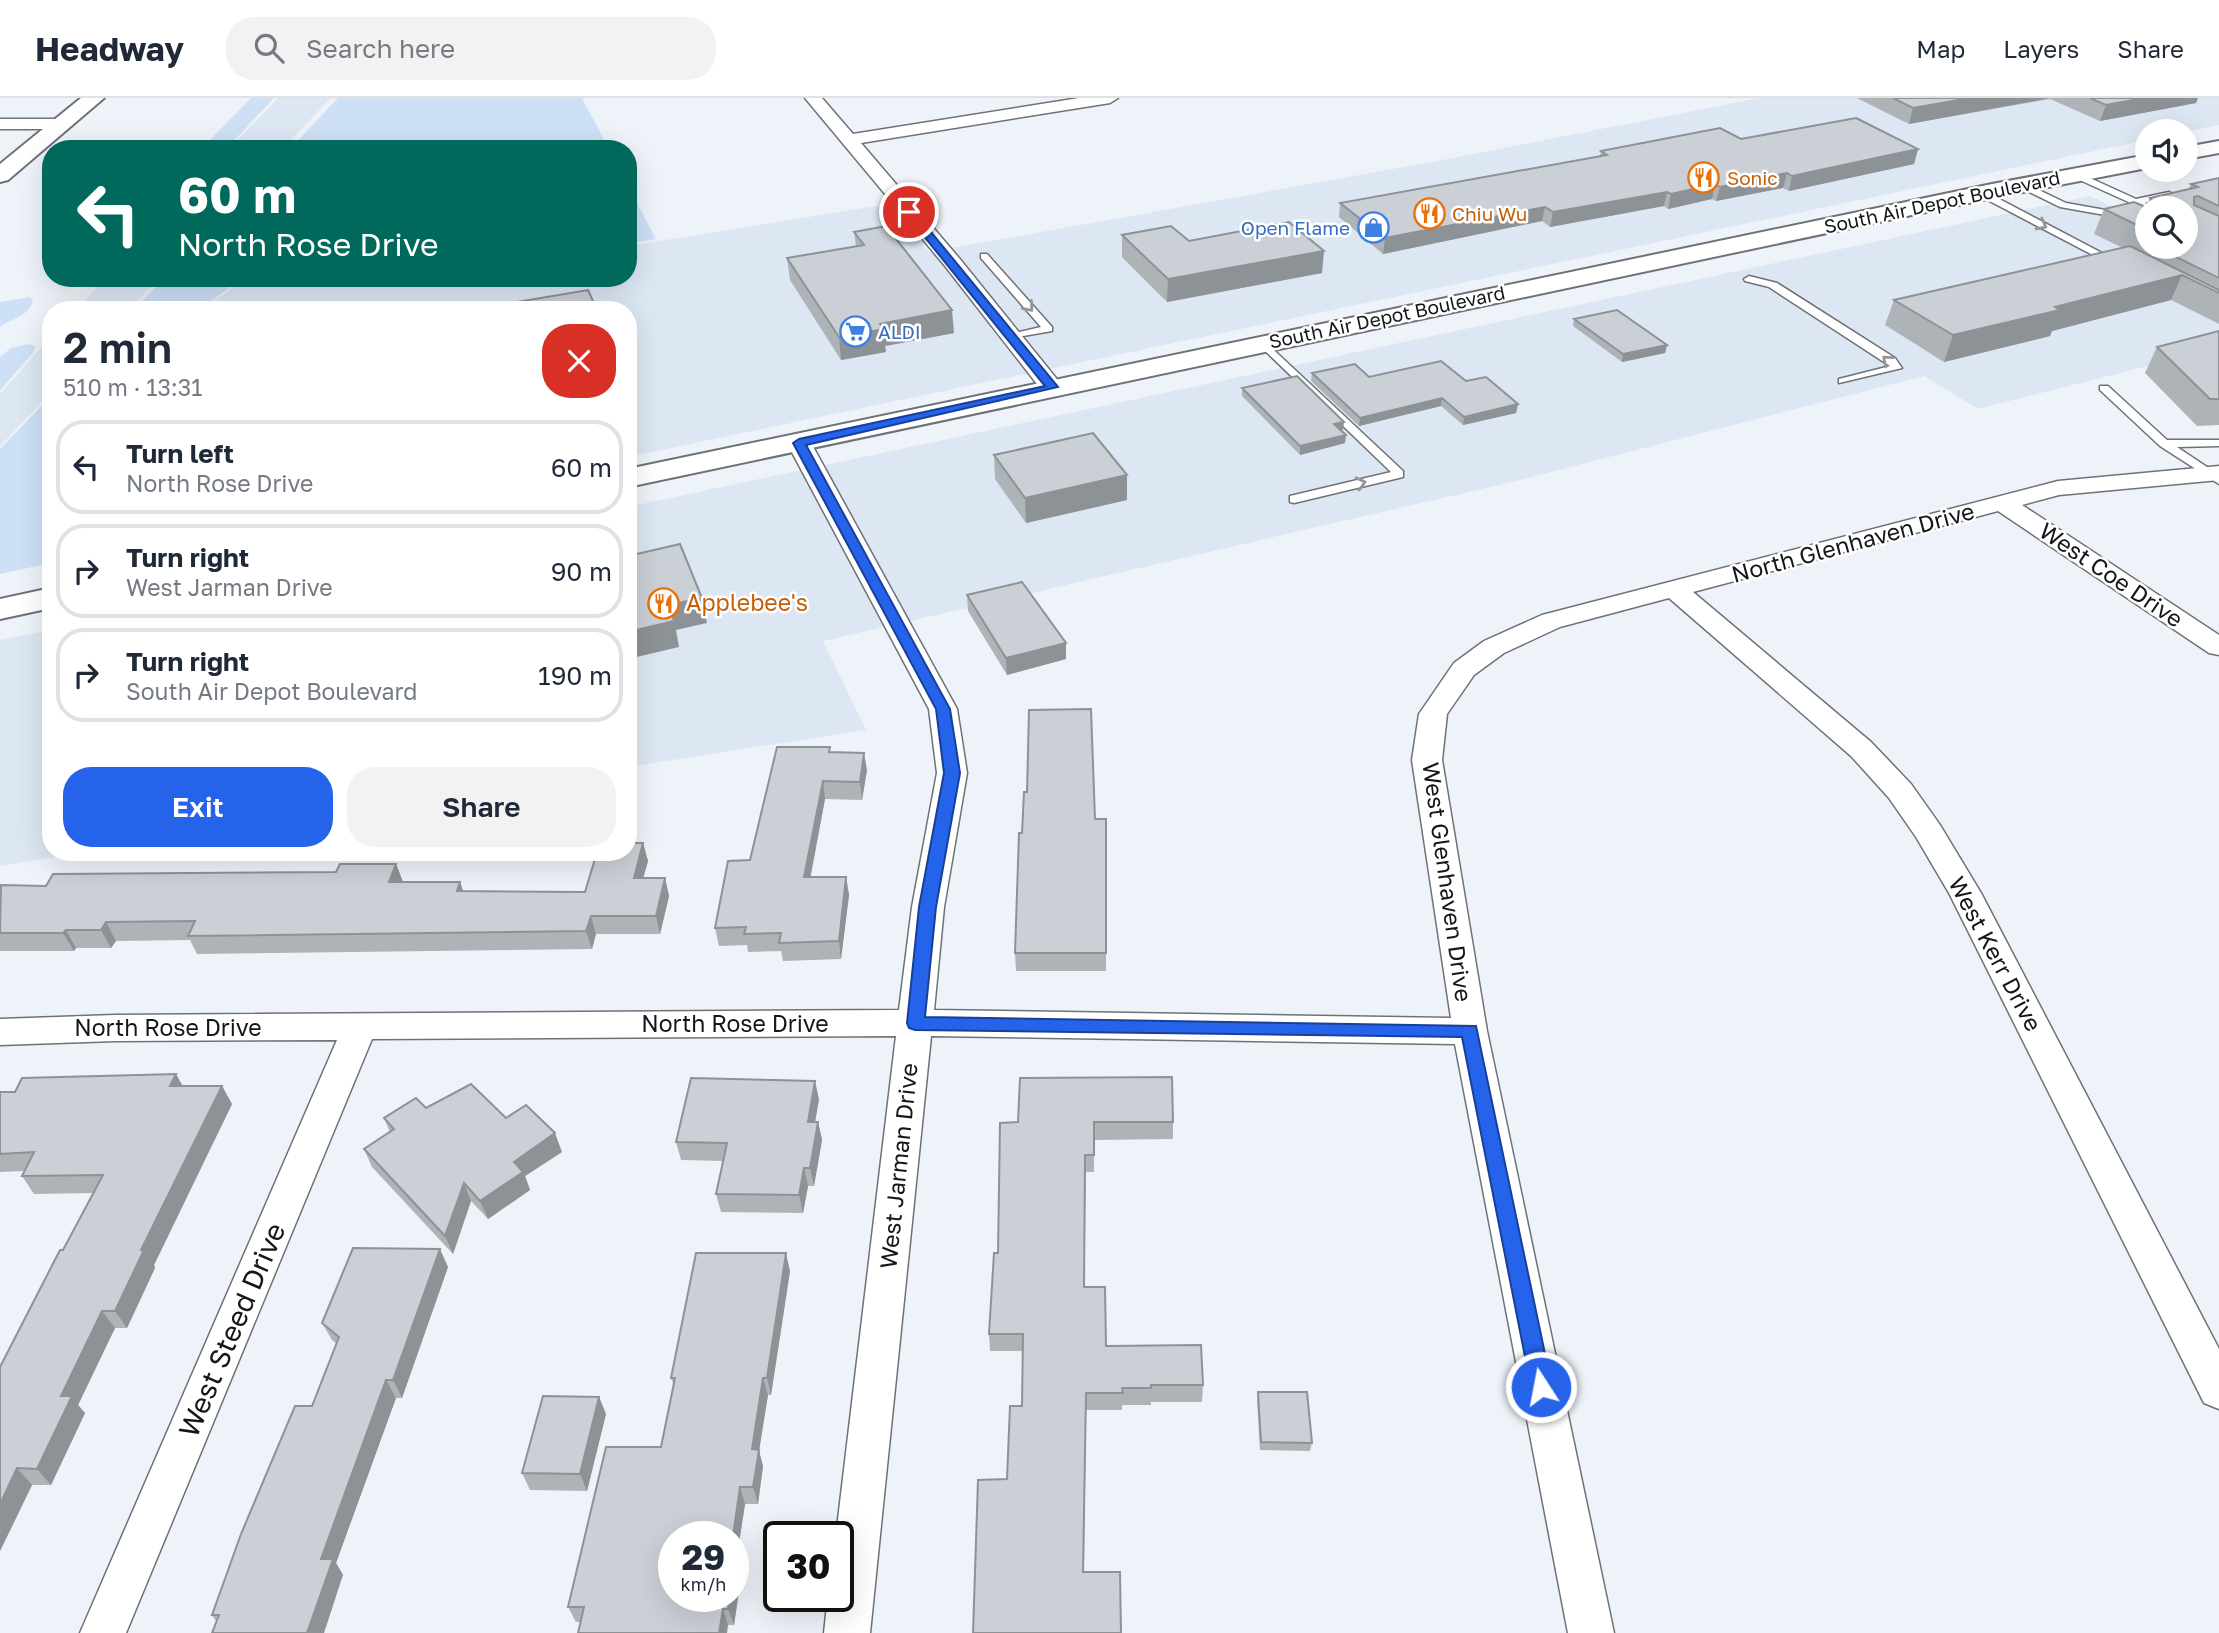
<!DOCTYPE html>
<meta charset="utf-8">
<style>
:root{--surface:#fff;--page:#f2f2f3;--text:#1f2937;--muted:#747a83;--line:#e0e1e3;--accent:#2563eb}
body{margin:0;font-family:"Golos Text",sans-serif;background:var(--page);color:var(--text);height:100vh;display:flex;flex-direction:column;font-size:26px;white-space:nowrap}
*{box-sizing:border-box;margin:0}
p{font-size:23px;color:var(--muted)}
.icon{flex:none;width:38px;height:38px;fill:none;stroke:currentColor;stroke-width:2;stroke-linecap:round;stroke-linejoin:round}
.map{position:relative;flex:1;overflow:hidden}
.drawer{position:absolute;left:42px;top:203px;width:595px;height:560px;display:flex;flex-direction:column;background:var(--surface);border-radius:28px;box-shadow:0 7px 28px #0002}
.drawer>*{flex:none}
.banner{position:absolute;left:42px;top:42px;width:595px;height:147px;border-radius:28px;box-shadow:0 7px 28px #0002;background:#00695c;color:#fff;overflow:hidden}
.controls{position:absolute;left:2135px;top:21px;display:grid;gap:14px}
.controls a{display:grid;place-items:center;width:63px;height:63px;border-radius:50%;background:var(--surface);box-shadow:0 7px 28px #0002;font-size:35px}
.speed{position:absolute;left:658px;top:1423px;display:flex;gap:14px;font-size:35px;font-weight:700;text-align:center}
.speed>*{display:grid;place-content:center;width:91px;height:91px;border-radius:50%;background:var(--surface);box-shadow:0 7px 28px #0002;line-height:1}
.speed small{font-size:18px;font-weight:400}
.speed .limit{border:4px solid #111;border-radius:10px;background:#fff;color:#111}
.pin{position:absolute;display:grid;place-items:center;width:60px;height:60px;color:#fff;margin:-30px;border:4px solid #fff;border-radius:50%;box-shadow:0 2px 7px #0007}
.me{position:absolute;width:77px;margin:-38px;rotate:349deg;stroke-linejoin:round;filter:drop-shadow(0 0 5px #0008)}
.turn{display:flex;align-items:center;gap:24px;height:147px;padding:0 21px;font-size:32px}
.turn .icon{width:91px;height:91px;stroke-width:2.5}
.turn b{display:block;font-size:49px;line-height:60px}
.round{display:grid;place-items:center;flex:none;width:74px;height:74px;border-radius:28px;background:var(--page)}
.headline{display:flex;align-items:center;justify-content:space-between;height:119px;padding:0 21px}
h1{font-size:42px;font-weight:600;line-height:52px}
.cta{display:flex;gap:14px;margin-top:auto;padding:14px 21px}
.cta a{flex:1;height:80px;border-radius:28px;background:var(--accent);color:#fff;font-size:28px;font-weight:600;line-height:80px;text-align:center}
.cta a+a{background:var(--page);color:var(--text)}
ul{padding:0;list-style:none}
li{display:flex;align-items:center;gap:21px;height:94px;margin:0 14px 10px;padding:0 7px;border:4px solid var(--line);border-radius:28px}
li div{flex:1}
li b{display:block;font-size:26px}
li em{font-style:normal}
header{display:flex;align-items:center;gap:42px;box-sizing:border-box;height:98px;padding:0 35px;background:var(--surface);border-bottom:2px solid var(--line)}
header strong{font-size:33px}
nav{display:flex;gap:38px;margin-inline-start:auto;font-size:24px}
.search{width:490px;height:63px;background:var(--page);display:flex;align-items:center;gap:18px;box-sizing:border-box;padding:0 24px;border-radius:28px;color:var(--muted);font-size:26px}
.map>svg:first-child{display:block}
</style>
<header>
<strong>Headway</strong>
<div class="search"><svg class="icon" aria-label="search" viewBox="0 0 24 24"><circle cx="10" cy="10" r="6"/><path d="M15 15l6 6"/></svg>Search here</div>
<nav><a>Map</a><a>Layers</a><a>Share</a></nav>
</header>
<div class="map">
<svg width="2219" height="1535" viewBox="0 0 2219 1535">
<rect width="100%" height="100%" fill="#eef3f9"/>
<g fill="#dce7f3">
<polygon points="278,0 331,0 282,51 229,51"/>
<polygon points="1760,0 2219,0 2219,27 2186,34 2147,33 2147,42 628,359 628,212 207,212 214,203 247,180 628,180 628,148 889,106 929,154 1432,64"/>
<polygon points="2090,98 2147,126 2147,149 2186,149 2219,160 2219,250 1978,311 1924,278 1512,384 823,543 866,632 628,669 628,409"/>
<polygon points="106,180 159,180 129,212 76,212"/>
<polygon points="51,238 51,294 0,348 0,296"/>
<polygon points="51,532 51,754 87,754 0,768 0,542"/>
</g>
<g fill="#cee0f6">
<polygon points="251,0 274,0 226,51 201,51"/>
<polygon points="338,0 582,0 609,51 290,51"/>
<polygon points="628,88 656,141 628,146"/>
<polygon points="164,180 244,180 212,202 204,212 134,212"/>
<path d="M30,199L33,203C28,219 12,220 0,229V204Z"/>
<polygon points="30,246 36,249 33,255 0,292 0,259 11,250"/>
<polygon points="51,298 51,465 0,476 0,351"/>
</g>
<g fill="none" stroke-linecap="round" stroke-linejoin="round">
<defs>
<g id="lane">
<polygon points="2073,75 2079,75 2136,101 2169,94 2174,97 2145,105 2149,108 2144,111 2073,79"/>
<polygon points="2022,84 2066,105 2111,113 2126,121 2121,124 2105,117 2060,109 2019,89 2017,87"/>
<polygon points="1978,93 1984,93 2121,165 2112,167 1978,97"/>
<polygon points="981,156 987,156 1052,229 1052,233 1006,241 1006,237 1041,229 981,160"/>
<polygon points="1749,178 1777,185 1895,260 1902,270 1839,285 1839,281 1890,268 1769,189 1745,183 1744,181"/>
<polygon points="1263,242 1403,373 1403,379 1294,405 1290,404 1290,398 1391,374 1259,247 1259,243"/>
<polygon points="2100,288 2108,288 2167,342 2219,342 2219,348 2177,349 2219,377 2219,386 2160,348 2100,292"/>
</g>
<g id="street">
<polygon points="805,0 822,0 853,36 1079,0 1118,0 1110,5 861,45 959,160 1060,285 1063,290 1060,295 1044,295 945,168"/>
<polygon points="0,21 63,21 72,26 63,31 0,31"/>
<polygon points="799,338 807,340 811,345 957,611 967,675 944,809 934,912 1451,920 1412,662 1419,616 1454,565 1484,543 1542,517 2058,383 2219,368 2219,382 2059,397 2022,407 2219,537 2219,557 2209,555 1998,413 1693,494 1871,644 1911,686 1940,727 1981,795 2219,1251 2219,1311 2204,1305 1949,795 1916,739 1889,700 1851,658 1669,500 1560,529 1504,555 1474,577 1447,616 1442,662 1487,933 1614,1535 1568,1535 1455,946 931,938 870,1535 824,1535 828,1498 838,1498 838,1438 836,1438 896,938 372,941 126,1535 80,1535 337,942 115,943 0,947 0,921 115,917 899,912 912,809 937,675 929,611 787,345 791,340"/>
</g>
<polygon id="secondary" points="81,0 104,0 8,82 0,84 0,66"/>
<g id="primary">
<polygon points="2219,43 2219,55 2186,61 2186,49"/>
<polygon points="2147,57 2147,70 1992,100 628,389 628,371 1992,86"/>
<polygon points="51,490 51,510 0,521 0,501"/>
</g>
</defs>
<use href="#lane" stroke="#6e7278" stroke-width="3"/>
<use href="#street" stroke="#6e7278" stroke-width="3"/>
<use href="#secondary" stroke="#6e7278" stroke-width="4"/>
<use href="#primary" stroke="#6e7278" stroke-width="4"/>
<use href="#lane" fill="#fff" fill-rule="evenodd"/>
<use href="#street" fill="#fff" fill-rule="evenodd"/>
<use href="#secondary" fill="#fff" fill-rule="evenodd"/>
<use href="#primary" fill="#fff" fill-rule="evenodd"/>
</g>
<g fill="#aeb3b8" fill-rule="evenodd">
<polygon points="1857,0 2198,0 2196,5 2100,23 2050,1 1909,26"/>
<polygon points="1741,41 1918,51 1914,66 1789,93 1783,90 1716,103 1712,101 1668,111 1664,108 1550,129 1542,123 1383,156 1339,119 1340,105 1600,58 1601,53"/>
<path d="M2219,80V226L2171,202L2052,233L2050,238L1944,264L1885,227L1894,202L2123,150L2094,136L2104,111L2146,109L2150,100L2188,92L2191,86ZM2147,110L2186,149H2147Z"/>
<polygon points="854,134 954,235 885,248 886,254 841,262 790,182 787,160 856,148"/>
<polygon points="1122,137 1189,143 1322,175 1167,204 1122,159"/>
<polygon points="1574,221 1667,247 1665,255 1622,264 1573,228"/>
<polygon points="2219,233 2219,327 2197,328 2145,275 2157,249"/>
<polygon points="1312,275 1466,283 1518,306 1516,315 1463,327 1441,308 1359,328 1311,283"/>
<polygon points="1242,290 1343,332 1341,333 1345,345 1300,357 1242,298"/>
<polygon points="994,357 1127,402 1026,425 995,381"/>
<polygon points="967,497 1066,561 1007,577 968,513"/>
<polygon points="831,654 867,672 862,702 825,701 810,779 846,779 849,797 841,861 783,863 781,853 748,854 747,847 719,848 715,830 750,762"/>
<polygon points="1095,721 1106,721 1106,873 1016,873 1015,855"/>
<polygon points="643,745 648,763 643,780 665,780 669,798 660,836 596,836 592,851 197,856 190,842 116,843 111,850 76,850 74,853 0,853 0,788 46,788 336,774 396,766 403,784 460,784 463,793 585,794"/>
<polygon points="176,976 182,988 222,988 232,1006 154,1167 155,1170 127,1230 115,1230 78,1307 85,1315 51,1387 32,1387 0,1453 0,1269 93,1095 34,1096 22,1078 24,1073 0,1074 0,994 15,994"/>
<polygon points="819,1001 815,1024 818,1024 822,1042 814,1088 808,1088 803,1115 721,1114 716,1096 723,1063 681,1062 676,1044"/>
<polygon points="426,1010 506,1020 562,1054 525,1078 530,1092 488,1121 471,1103 453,1156 372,1069 364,1051 390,1034 384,1020"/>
<polygon points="1173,1024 1173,1041 1094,1042 1094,1074 1086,1074 1084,1189 1106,1248 1203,1287 1202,1304 1151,1304 1151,1307 1122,1307 1122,1312 1086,1312 1084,1474 1121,1535 1007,1381 1022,1308 1023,1253 990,1253 989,1236 998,1155 1000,1025"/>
<polygon points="448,1169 402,1300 396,1300 336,1465 343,1477 216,1523 212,1517 312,1308 337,1246 332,1242 322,1225"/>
<polygon points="790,1173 771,1297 768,1297 759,1353 763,1368 758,1406 745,1406 737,1458 742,1473 734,1527 576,1524 568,1509 661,1349 674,1288 671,1280"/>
<polygon points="1258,1294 1312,1345 1310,1353 1260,1352 1257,1303"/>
<polygon points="599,1299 606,1316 587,1393 530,1392 522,1375"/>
</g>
<g fill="#8d9296">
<polygon points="1970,0 2050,0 1909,26 1913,10"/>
<polygon points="2144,0 2198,0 2196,5 2100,23 2106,7"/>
<polygon points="1918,51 1914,66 1789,93 1792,78"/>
<polygon points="1787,75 1783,90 1716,103 1720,89"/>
<polygon points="1715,86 1712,101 1668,111 1671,96"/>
<polygon points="1667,94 1664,108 1550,129 1553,114"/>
<polygon points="1545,109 1542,123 1383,156 1385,140"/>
<polygon points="1324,153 1322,175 1167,204 1168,181"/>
<polygon points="2182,177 2171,202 2052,233 2050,238 1944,264 1953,237 2055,209"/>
<polygon points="952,212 954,235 885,248 886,254 841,262 839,239 880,226"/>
<polygon points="1667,247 1665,255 1622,264 1623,256"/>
<polygon points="1442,300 1441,308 1359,328 1360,320"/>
<polygon points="1518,306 1516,315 1463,327 1464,319"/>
<polygon points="1344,324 1343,332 1334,334 1334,326"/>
<polygon points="1346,337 1345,345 1300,357 1300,348"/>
<polygon points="1127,377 1127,402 1026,425 1025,400"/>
<polygon points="702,500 707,525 676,532 679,549 628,561 628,534 668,507"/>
<polygon points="1066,545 1066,561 1007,577 1006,560"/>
<polygon points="864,655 867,672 862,702 860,684"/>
<polygon points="823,683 825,701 807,798 804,779"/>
<polygon points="643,745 648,763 638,798 634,780"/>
<polygon points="396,766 403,784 389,784"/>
<polygon points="846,779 849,797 841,861 839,843"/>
<polygon points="665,780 669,798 660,836 656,818"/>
<polygon points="460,784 466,802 457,793"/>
<polygon points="591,818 596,836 592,851 586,833"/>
<polygon points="106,824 116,843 111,850 101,832"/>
<polygon points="66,832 76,850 74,853 63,835"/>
<polygon points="176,976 186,994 170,988"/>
<polygon points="815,983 819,1001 812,1042 808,1024"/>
<polygon points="222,988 232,1006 154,1167 155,1170 127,1230 115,1213 141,1152"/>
<polygon points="818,1024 822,1042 814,1088 810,1070"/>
<polygon points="555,1035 562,1054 525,1078 530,1092 488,1121 480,1103 514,1064"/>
<polygon points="804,1070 808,1088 803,1115 799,1097"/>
<polygon points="464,1085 471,1103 453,1156 445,1138"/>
<polygon points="440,1151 448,1169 402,1300 393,1282"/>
<polygon points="786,1155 790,1173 771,1297 767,1280"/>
<polygon points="102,1213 115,1230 78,1307 85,1315 51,1387 37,1371 61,1298"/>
<polygon points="763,1280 768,1297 759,1353 763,1368 758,1406 753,1389 752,1351"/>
<polygon points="386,1282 396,1300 336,1465 343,1477 324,1535 307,1535 321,1461"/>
<polygon points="599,1299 606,1316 587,1393 580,1376"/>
<polygon points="17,1370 32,1387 0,1453 0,1406"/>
<polygon points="740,1389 745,1406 737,1458 742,1473 734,1527 728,1511 730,1498 733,1498 733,1438"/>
<polygon points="723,1511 728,1527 727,1535 719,1535"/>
</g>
<g fill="#cad0d6" stroke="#8d9296" stroke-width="2">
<polygon points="1893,0 1970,0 1913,10"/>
<polygon points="2090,0 2144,0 2106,7"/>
<polygon points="1856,20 1918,51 1792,78 1787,75 1720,89 1715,86 1671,96 1667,94 1553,114 1545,109 1385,140 1340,105 1607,57 1601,53 1720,30 1741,41"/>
<polygon points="2219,80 2219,108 2198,98 2194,99 2194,107 2219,118 2219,180 2156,149 2186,149 2186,110 2147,110 2147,132 2104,111 2134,104 2148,110 2155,105 2150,100 2198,89 2191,86"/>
<polygon points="1289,124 1324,153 1168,181 1122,137 1171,128 1189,143"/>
<polygon points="886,128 952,212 880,226 884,231 839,239 787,160 864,147 854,134"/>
<polygon points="2130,148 2219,192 2219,195 2182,177 2055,209 2060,212 1953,237 1894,202"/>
<polygon points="588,192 597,212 469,212"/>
<polygon points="1617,212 1667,247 1623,256 1574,221"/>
<polygon points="2219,233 2219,301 2210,301 2157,249"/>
<polygon points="1441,263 1466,283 1486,279 1518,306 1464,319 1442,300 1360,320 1312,275 1355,266 1369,279"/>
<polygon points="1297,278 1344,324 1334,326 1346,337 1300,348 1242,290"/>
<polygon points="1093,335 1127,377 1025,400 994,357"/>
<polygon points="680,446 702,500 668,507 674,523 628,534 628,458"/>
<polygon points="1022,484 1066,545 1006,560 967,497"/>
<polygon points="1091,611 1095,721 1106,721 1106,855 1015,855 1019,735 1022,735 1024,694 1027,694 1029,612"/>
<polygon points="777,649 830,649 829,654 864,655 860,684 823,683 804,779 846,779 839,843 779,845 781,835 744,836 746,829 715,830 728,763 750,762"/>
<polygon points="628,745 643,745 634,780 665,780 656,818 591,818 586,833 188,838 195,823 106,824 101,832 66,832 63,835 0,835 1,787 46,788 53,776 336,774 340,766 396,766 389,784 460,784 457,793 585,794 597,754 628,754"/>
<polygon points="176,976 170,988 222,988 141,1152 144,1152 115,1213 102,1213 61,1298 72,1298 37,1371 17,1370 0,1406 0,1269 60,1152 63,1152 103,1077 22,1078 34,1054 0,1056 0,994 15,994 22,980"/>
<polygon points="1172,979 1173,1024 1094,1024 1094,1057 1085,1057 1084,1189 1105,1189 1106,1248 1201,1247 1203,1287 1151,1287 1151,1290 1122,1290 1123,1295 1086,1295 1083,1474 1120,1474 1121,1535 973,1535 978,1382 1007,1381 1010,1308 1022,1308 1023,1236 989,1236 994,1155 998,1155 1000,1025 1018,1024 1020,980"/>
<polygon points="691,980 815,983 808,1024 818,1024 810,1070 804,1070 799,1097 716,1096 727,1045 676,1044"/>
<polygon points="471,986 506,1020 526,1007 555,1035 514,1064 523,1074 480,1103 464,1085 445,1138 364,1051 394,1031 384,1020 416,1000 426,1010"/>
<polygon points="353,1150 440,1151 393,1282 386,1282 321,1461 333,1461 307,1535 212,1535 219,1517 212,1517 241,1436 295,1308 312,1308 339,1239 322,1225"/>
<polygon points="696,1155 786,1155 767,1280 763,1280 752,1351 759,1352 753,1389 740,1389 733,1438 674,1438 674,1498 730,1498 728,1511 723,1511 719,1535 578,1535 584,1509 568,1509 606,1349 661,1349 675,1280 671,1280"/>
<polygon points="1258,1294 1307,1294 1312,1345 1261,1344"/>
<polygon points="543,1298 599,1299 580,1376 522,1375"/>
<polygon points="733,1457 737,1457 733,1480"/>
</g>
<defs><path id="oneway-chevron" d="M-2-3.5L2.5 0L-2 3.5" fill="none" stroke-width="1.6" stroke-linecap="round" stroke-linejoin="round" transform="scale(1.75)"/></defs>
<g stroke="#959697">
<use href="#oneway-chevron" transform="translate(2042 127) rotate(28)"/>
<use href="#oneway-chevron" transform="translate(1029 209) rotate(49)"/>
<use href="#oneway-chevron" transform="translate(1887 262) rotate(-140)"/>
<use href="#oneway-chevron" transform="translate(1361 385) rotate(-14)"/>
</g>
<polygon fill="#2563eb" stroke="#184099" stroke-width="2" points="906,112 913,112 1058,289 806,347 950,611 960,675 936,809 925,919 1476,928 1552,1289 1549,1295 1541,1298 1534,1295 1531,1289 1462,939 915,932 909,930 907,925 919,809 944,675 936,611 793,345 799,341 1045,288 906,116"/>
<defs>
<symbol id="restaurant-ring" viewBox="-11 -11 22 22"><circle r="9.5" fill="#fff" stroke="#e8710a" stroke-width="1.5"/><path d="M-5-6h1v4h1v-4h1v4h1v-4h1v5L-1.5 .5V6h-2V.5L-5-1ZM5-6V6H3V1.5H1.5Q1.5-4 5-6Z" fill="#e8710a"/></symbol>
<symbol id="shop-ring" viewBox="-11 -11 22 22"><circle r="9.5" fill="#fff" stroke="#3f7fe0" stroke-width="1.5"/><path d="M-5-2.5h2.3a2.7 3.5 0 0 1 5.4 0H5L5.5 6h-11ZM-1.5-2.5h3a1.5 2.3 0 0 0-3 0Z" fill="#3f7fe0"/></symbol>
<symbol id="supermarket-ring" viewBox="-11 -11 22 22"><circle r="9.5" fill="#fff" stroke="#3f7fe0" stroke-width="1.5"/><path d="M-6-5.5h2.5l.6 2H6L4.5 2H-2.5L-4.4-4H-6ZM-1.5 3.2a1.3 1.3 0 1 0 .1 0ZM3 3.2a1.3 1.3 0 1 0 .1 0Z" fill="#3f7fe0"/></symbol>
</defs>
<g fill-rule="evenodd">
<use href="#restaurant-ring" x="1686" y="62" width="35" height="35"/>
<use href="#restaurant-ring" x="1412" y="98" width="35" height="35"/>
<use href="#shop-ring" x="1356" y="112" width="35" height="35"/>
<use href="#supermarket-ring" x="838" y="216" width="35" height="35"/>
<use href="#restaurant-ring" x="646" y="488" width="35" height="35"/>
</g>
<g text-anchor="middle" stroke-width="5" stroke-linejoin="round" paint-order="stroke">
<g font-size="19" fill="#c56008" stroke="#fff" text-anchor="start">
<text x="1727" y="87">Sonic</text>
<text x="1452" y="123">Chiu Wu</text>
</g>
<g font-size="19" fill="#141618" stroke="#fff">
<text transform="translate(1942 104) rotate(-12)" y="7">South Air Depot Boulevard</text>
<text transform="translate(1387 219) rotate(-12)" y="7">South Air Depot Boulevard</text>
</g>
<g font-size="19" fill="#366cbe" stroke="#fff" text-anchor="end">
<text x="1350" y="137">Open Flame</text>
<text x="878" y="241" text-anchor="start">ALDI</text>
</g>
<g font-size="23" fill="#141618" stroke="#fff">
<text transform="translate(1853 445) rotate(-15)" y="8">North Glenhaven Drive</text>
<text transform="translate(2111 477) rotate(34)" y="8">West Coe Drive</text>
<text transform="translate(1447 784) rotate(82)" y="8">West Glenhaven Drive</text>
<text transform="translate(1995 856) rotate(62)" y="8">West Kerr Drive</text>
<text x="735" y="934">North Rose Drive</text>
<text x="168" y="938">North Rose Drive</text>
<text transform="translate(899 1068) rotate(-84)" y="8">West Jarman Drive</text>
</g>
<g font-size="23" fill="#c56008" stroke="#fff" text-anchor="start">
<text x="686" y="513">Applebee's</text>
</g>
<g font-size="28" fill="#141618" stroke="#fff">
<text transform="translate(232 1232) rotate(-67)" y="10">West Steed Drive</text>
</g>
</g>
</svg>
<div class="controls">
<a><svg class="icon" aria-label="sound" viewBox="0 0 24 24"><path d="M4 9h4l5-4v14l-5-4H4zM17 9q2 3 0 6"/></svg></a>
<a><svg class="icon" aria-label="search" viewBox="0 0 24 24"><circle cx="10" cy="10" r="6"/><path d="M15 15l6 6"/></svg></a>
</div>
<div class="speed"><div>29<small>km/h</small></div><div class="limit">30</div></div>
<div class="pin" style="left:909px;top:114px;background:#d93025"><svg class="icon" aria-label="arrive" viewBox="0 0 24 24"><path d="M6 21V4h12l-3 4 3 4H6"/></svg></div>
<svg class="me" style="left:1541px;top:1289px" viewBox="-20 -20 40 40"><circle r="17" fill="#2563eb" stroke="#fff" stroke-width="3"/><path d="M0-11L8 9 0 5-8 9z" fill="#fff"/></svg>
<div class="banner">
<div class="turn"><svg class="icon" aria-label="left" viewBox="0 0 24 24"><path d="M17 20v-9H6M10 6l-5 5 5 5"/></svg><div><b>60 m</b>North Rose Drive</div></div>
</div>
<section class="drawer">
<div class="headline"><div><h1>2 min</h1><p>510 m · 13:31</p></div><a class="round" style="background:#d93025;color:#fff"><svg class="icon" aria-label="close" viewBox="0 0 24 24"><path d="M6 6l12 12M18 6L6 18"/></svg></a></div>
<ul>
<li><svg class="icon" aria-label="left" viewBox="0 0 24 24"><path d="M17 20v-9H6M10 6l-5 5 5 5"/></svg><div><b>Turn left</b><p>North Rose Drive</p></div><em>60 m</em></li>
<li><svg class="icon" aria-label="right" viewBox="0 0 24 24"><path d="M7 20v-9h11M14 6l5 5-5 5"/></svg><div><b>Turn right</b><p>West Jarman Drive</p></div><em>90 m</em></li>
<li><svg class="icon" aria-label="right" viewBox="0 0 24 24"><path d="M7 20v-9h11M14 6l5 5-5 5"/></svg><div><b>Turn right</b><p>South Air Depot Boulevard</p></div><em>190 m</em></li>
</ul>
<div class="cta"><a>Exit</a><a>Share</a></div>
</section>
</div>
